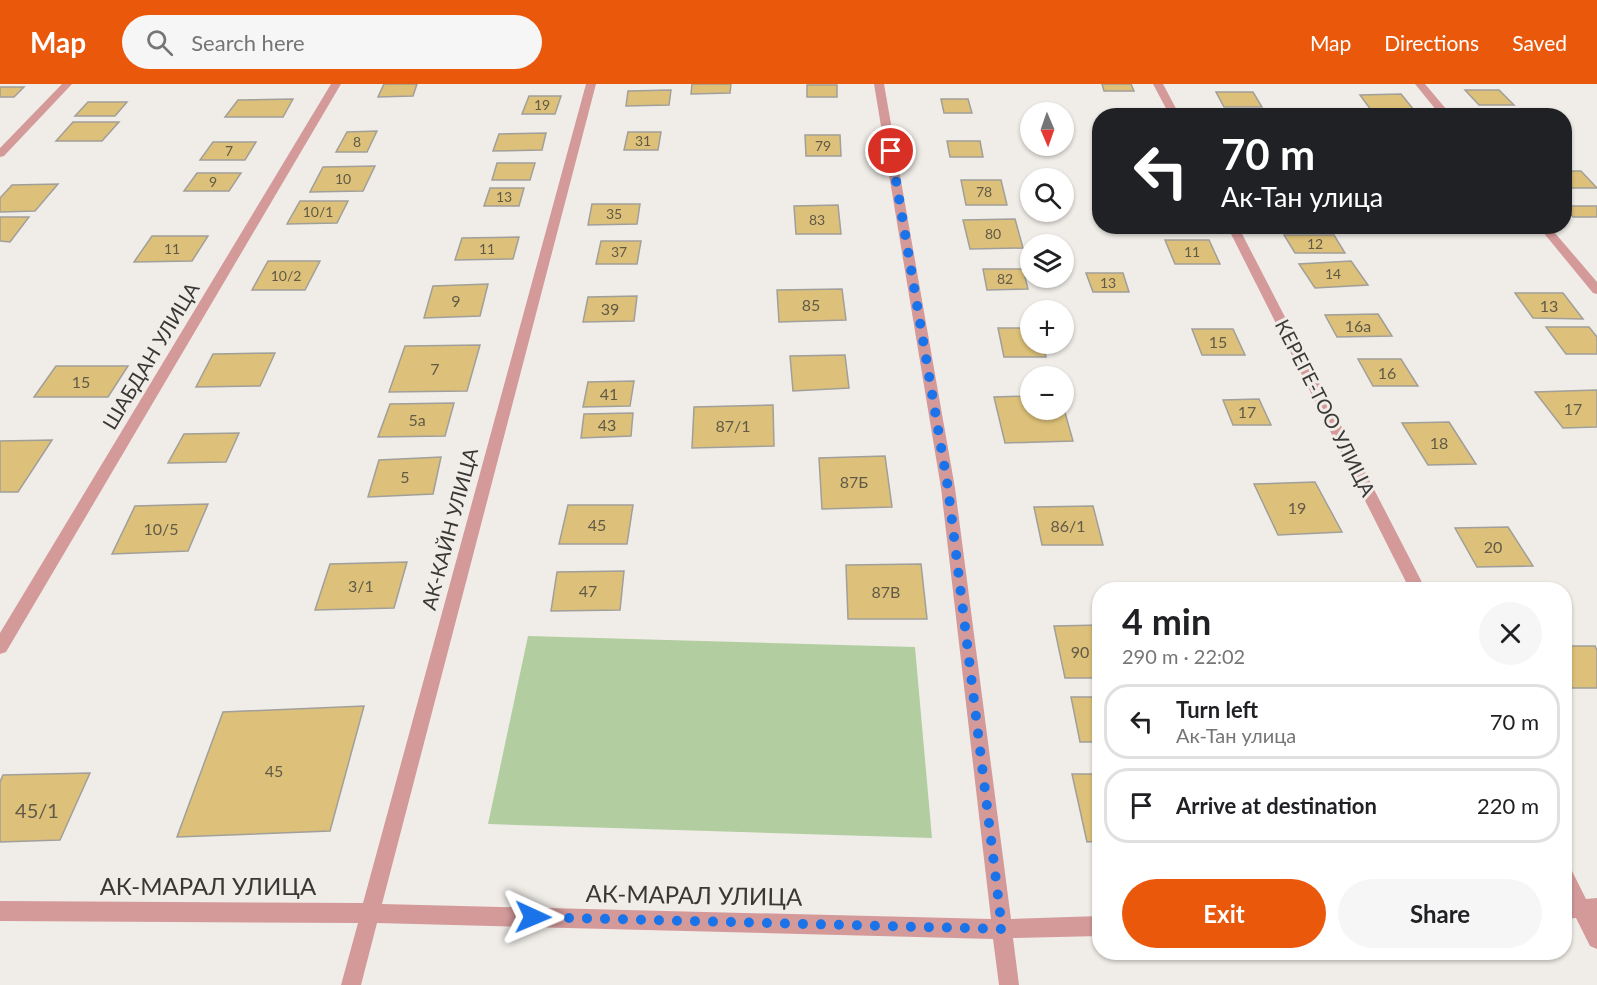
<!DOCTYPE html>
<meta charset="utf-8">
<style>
:root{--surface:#fff;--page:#f6f6f6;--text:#202124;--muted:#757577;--line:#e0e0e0;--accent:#ea580c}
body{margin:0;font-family:Lato,sans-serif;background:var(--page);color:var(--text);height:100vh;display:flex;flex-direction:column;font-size:22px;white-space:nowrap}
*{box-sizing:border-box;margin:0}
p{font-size:20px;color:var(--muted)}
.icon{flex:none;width:33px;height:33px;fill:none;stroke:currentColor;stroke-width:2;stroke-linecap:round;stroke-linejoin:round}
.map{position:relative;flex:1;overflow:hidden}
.details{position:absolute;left:1092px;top:498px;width:480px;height:378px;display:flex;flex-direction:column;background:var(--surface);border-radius:24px;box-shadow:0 2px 4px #0004}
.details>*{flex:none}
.hud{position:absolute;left:1092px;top:24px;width:480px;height:126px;border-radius:24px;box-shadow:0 2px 4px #0004;background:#202124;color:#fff;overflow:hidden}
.needle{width:39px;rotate:178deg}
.fabs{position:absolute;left:1020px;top:18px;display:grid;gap:12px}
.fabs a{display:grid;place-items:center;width:54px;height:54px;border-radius:50%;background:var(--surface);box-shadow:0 2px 4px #0004;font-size:30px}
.pin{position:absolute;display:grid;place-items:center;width:51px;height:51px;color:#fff;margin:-26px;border:3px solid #fff;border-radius:50%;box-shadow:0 2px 6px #0007}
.me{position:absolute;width:66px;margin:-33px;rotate:91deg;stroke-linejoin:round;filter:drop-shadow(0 0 4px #0008)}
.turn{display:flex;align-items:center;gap:21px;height:126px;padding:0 30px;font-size:27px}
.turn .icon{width:78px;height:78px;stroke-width:2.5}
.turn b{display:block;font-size:42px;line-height:51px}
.round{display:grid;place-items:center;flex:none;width:63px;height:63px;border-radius:32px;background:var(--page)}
.overview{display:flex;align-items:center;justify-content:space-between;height:102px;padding:0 30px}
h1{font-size:36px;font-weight:700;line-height:45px}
.action{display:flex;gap:12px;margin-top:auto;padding:12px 30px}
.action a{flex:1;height:69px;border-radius:36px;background:var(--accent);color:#fff;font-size:24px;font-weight:700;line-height:69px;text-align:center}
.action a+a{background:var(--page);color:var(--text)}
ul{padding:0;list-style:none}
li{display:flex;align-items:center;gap:18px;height:75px;margin:0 12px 9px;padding:0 18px;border:3px solid var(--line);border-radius:24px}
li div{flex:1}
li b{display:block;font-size:22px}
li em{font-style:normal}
header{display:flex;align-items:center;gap:36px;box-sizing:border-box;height:84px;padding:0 30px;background:var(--accent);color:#fff}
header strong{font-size:28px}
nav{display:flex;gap:33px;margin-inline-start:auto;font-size:21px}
.search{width:420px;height:54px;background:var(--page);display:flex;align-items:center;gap:15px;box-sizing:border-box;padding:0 21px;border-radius:33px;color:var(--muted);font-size:22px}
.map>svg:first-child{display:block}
</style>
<header>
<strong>Map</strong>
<div class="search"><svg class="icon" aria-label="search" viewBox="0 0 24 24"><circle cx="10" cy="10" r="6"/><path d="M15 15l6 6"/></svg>Search here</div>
<nav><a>Map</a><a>Directions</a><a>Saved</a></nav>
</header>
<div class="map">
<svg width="1597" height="901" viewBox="0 0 1597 901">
<rect width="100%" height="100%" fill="#f0ede8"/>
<polygon fill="#b2cea1" points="528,552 915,563 932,754 488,740"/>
<g fill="#ddc17a" stroke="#a19f99" stroke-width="1.5">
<polygon points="384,0 417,0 413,12 378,13"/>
<polygon points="692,0 731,0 730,9 691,10"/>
<polygon points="1102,0 1131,0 1134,7 1104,7"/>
<rect x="807" y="1" width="30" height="12"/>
<polygon points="0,3 24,3 14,13 0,13"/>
<polygon points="671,6 669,21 626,22 628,7"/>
<polygon points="1465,6 1499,6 1514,21 1479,21"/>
<polygon points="1216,8 1253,8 1262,23 1224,23"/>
<polygon points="1401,10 1414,26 1371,26 1360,11"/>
<polygon points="529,12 561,12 555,30 522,30"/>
<polygon points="293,15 283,33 225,33 238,16"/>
<polygon points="941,15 968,15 972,29 944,29"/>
<polygon points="88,18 127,18 115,32 75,32"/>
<polygon points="73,38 119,38 102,57 56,57"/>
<polygon points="377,47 367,68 336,68 347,48"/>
<polygon points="628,48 661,48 658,66 624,66"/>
<polygon points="546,49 542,66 493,67 499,50"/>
<polygon points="805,51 840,51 841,72 806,72"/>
<polygon points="947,57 980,57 983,73 950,73"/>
<polygon points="213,58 256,58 245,76 200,76"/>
<polygon points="497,79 535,79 530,96 492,96"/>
<polygon points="375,82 363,107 310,108 323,83"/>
<polygon points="1564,87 1581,87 1597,104 1564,104"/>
<polygon points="197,89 241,89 229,107 184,107"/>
<polygon points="961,96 1001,96 1007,121 966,121"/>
<polygon points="58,100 35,127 0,128 0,114 12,101"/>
<polygon points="490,104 524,104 519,122 484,122"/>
<polygon points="300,117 348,117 337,139 287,140"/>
<polygon points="592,120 640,120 637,140 588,141"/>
<polygon points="838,121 841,150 796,150 794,122"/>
<polygon points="1564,122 1597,122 1597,133 1573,133"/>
<polygon points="0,133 29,133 10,158 0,157"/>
<polygon points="1015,135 1023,164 970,165 963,136"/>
<polygon points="1284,151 1334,151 1345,169 1295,169"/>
<polygon points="152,152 208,152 192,177 134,178"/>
<polygon points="519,153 513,175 455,176 462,154"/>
<polygon points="1165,156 1209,156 1220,180 1175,180"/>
<polygon points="601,157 641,157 637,180 596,180"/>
<polygon points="268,177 320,177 305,206 252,206"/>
<polygon points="1351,177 1368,201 1315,204 1299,180"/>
<polygon points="983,185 1023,185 1028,205 987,206"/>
<polygon points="1086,189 1123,189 1129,208 1093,208"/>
<polygon points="488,200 480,232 424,234 433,202"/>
<polygon points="842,205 846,236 779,238 777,206"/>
<polygon points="1515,209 1563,209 1583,235 1533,234"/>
<polygon points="637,212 634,237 583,238 588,213"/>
<polygon points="1378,230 1392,252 1337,253 1325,231"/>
<polygon points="1546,243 1589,243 1597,253 1597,270 1566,270"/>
<polygon points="998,244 1030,244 1030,260 1043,260 1046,273 1004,273"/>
<polygon points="1192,245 1233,245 1245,271 1202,271"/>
<polygon points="480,261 467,307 389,308 405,262"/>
<polygon points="275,269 260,302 196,303 213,270"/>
<polygon points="845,271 849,304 793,307 790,272"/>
<polygon points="1358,275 1401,275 1418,302 1373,302"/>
<polygon points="56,282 128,282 108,313 34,313"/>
<polygon points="634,297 630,322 583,323 588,298"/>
<polygon points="1597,306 1597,343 1563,344 1535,308"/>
<polygon points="1030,312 1030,326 1064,325 1073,357 1005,359 994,313"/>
<polygon points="1259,315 1271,341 1233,341 1223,316"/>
<polygon points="454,319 445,352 378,353 390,320"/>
<polygon points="773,321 774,362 692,364 694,323"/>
<polygon points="633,329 631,352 581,354 584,330"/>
<polygon points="1449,338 1476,380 1428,381 1402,339"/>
<polygon points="239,349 226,378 168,379 184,350"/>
<polygon points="52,356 18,408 0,408 0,357"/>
<polygon points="885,372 892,423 822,425 819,374"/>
<polygon points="441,373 433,410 368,413 379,376"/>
<polygon points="1315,398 1342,448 1278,451 1254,400"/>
<polygon points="208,420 188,467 112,470 135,422"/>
<polygon points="568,421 633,421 627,460 559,460"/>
<polygon points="1093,422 1103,461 1042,461 1034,423"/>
<polygon points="1508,443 1533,482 1477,483 1455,444"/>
<polygon points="407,478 394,524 315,526 330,480"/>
<polygon points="921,480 927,535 848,535 846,481"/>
<polygon points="624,487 620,526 551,527 557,488"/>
<polygon points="1100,541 1100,594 1065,594 1054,542"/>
<polygon points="1564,562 1595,562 1597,566 1597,604 1564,604"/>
<polygon points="1071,613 1100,613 1100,658 1080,658"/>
<polygon points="364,622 330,747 177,753 223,628"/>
<polygon points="90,689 60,756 0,758 0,698 3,691"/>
<polygon points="1072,690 1100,690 1100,757 1087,758"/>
</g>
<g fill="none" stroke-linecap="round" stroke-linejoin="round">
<g fill="#d49a9a" fill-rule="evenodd">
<polygon points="62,0 72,0 4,72 0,73 0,64"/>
<polygon points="331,0 341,0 6,568 0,570 0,549"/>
<polygon points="586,0 596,0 382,820 991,835 941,404 874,0 884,0 955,404 1011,835 1100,832 1100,852 1013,854 1019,901 999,901 993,855 377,839 361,901 341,901 358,839 0,837 0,817 363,819"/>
<polygon points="1153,0 1163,0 1180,32 1170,32"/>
<polygon points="1415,0 1425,0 1452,32 1441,32"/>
<polygon points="1227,142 1238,142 1426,506 1410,506"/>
<polygon points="1538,142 1549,142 1597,198 1597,210 1593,209"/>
<polygon points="1564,783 1571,785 1586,815 1597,814 1597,865 1590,862 1576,834 1564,835"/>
</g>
</g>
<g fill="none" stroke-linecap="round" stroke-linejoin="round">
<polyline stroke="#1a73e8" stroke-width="10" stroke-dasharray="0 18" points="533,833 1002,845 948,404 891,67"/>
</g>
<g text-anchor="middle" stroke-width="6" stroke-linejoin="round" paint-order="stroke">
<g font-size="14" fill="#625a47">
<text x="542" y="26">19</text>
<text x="643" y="62">31</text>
<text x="357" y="63">8</text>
<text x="823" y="67">79</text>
<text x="229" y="72">7</text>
<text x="343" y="100">10</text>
<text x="213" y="103">9</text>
<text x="984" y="113">78</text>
<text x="504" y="118">13</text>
<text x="318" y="133">10/1</text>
<text x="614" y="135">35</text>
<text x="817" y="141">83</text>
<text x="993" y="155">80</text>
<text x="1315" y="165">12</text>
<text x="172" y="170">11</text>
<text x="487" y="170">11</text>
<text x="619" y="173">37</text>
<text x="1192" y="173">11</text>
<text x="1333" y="195">14</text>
<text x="286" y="197">10/2</text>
<text x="1005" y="200">82</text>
<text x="1108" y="204">13</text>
</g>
<g font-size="16" fill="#625a47">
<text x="456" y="223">9</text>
<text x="811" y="227">85</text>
<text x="1549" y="228">13</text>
<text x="610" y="231">39</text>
<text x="1358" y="248">16а</text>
<text x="1218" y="264">15</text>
<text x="435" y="291">7</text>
<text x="1387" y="295">16</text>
<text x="81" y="304">15</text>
<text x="609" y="316">41</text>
<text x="1573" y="331">17</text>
<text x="1247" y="334">17</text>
<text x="417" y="342">5а</text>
<text x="607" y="347">43</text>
<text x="733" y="348">87/1</text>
<text x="1439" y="365">18</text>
<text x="405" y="399">5</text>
<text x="854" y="404">87Б</text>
<text x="1297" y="430">19</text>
<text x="597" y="447">45</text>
<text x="1068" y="448">86/1</text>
<text x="161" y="451">10/5</text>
<text x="1493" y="469">20</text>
<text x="361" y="508">3/1</text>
<text x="588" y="513">47</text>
<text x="886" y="514">87В</text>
<text x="1080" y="574">90</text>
<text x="274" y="693">45</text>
</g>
<g font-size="20" fill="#393836" stroke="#f0ede8">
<text transform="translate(151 272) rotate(-59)" y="7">ШАБДАН УЛИЦА</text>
<text transform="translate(1325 324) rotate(63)" y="7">КЕРЕГЕ-ТОО УЛИЦА</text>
<text transform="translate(450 445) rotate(-75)" y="7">АК-КАЙН УЛИЦА</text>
</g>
<g font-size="20" fill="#625a47">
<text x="37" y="734">45/1</text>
</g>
<g font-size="24" fill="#393836" stroke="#f0ede8">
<text x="208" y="811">АК-МАРАЛ УЛИЦА</text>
<text transform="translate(694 812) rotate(1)" y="8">АК-МАРАЛ УЛИЦА</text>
</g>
</g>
</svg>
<div class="fabs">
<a><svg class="needle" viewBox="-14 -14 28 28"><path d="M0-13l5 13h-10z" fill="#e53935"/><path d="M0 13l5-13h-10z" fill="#757577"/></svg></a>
<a><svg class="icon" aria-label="search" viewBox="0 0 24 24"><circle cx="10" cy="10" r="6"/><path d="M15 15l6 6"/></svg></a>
<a><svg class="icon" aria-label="layers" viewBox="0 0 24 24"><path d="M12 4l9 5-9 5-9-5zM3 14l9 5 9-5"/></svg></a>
<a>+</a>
<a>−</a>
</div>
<div class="pin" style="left:891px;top:67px;background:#d93025"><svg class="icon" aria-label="arrive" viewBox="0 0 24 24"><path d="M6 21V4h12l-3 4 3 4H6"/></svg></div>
<svg class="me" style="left:533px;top:833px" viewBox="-20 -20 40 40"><path d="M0-17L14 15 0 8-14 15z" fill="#1a73e8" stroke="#fff" stroke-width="4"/></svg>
<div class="hud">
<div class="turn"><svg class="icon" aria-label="left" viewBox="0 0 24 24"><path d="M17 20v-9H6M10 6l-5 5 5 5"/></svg><div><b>70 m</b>Ак-Тан улица</div></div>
</div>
<section class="details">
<div class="overview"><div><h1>4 min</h1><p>290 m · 22:02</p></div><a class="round"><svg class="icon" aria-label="close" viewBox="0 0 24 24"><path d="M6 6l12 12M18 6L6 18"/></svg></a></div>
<ul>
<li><svg class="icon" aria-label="left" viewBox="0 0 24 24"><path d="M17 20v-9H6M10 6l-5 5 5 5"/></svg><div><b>Turn left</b><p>Ак-Тан улица</p></div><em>70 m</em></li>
<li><svg class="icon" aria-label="arrive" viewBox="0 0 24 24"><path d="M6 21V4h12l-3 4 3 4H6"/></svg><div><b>Arrive at destination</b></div><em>220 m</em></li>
</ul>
<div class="action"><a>Exit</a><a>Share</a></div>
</section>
</div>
